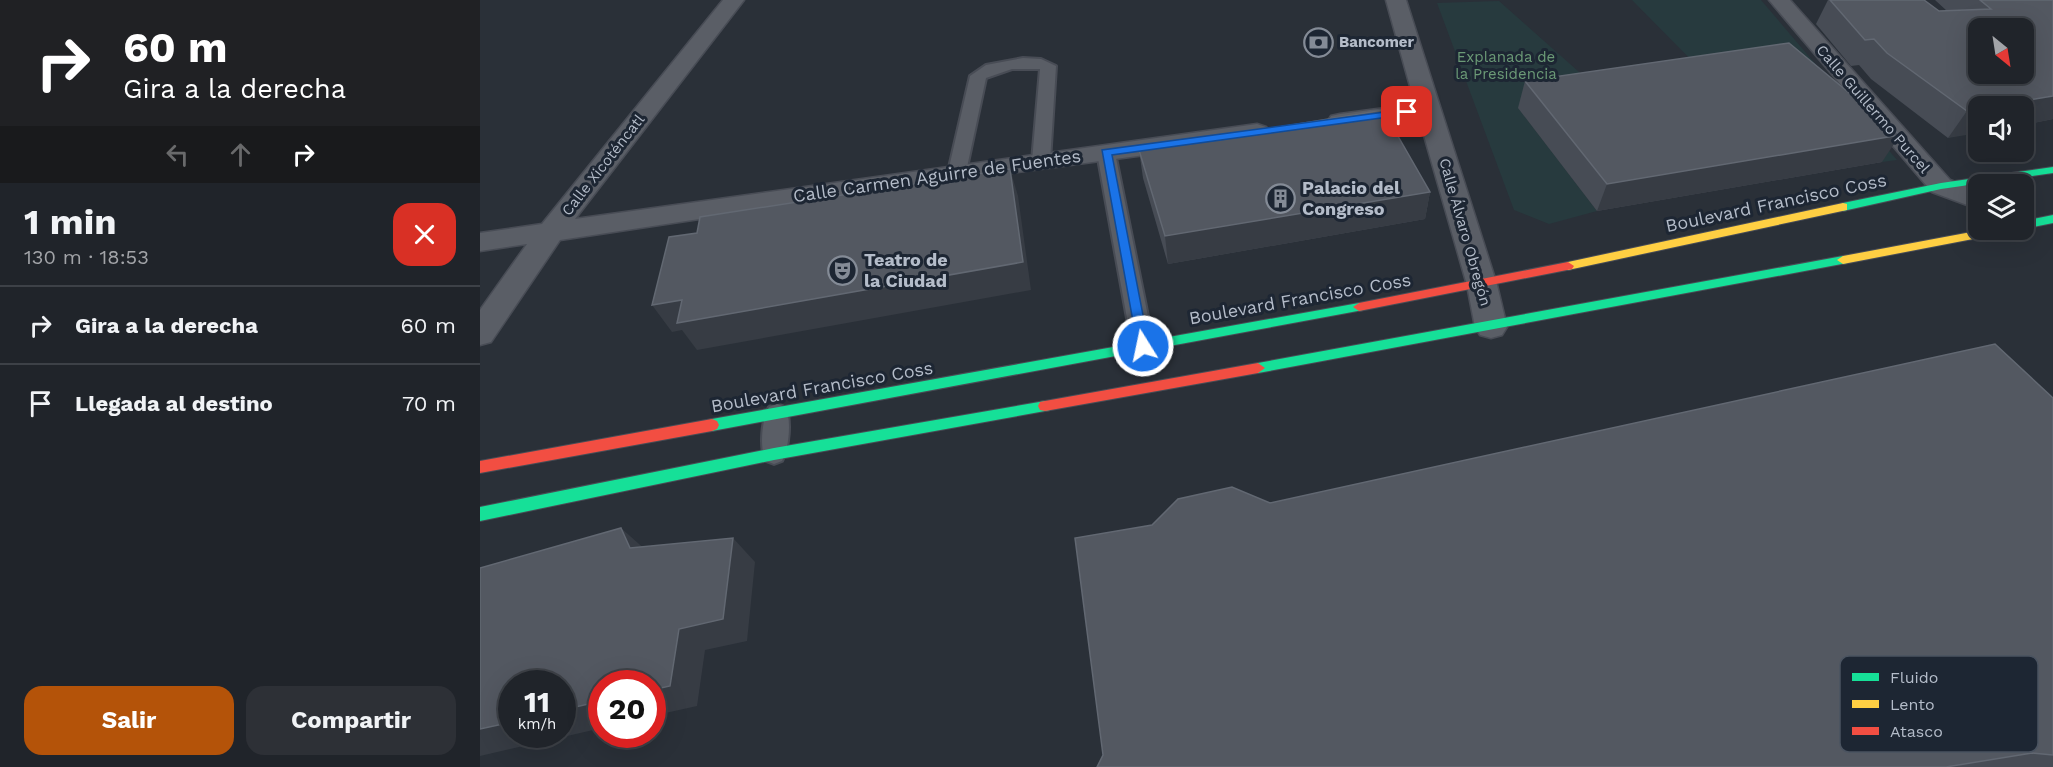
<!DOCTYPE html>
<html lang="es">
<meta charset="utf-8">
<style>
:root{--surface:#20242a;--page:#2d3036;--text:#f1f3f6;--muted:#a2a4a8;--line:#3d4147;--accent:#b45309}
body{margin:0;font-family:"Work Sans",sans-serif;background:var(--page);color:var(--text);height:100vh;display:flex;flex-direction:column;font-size:22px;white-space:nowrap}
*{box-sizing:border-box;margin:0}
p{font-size:20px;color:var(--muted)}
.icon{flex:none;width:33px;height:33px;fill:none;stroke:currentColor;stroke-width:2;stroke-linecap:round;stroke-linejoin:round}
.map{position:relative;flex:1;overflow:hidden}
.panel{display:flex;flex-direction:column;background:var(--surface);width:480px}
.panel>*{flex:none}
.banner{background:#202124;color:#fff;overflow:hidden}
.needle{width:39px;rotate:150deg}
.controls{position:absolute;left:1488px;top:18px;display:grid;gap:12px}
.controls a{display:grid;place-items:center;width:66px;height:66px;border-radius:12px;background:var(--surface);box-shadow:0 6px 24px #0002,0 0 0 2px var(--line);font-size:30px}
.speed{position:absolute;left:18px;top:670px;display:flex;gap:12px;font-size:30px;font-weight:700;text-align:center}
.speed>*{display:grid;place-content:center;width:78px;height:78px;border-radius:50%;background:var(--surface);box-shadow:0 6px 24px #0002,0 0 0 2px var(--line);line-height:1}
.speed small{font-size:15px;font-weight:400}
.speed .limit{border:9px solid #d22;background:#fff;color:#111}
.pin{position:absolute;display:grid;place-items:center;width:51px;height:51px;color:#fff;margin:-26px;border-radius:12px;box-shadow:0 3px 9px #0006}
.me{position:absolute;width:66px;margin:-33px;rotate:350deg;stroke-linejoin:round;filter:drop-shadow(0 0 4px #0008)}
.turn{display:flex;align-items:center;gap:21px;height:126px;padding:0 24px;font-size:27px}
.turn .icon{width:78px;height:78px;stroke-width:2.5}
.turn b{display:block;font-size:42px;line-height:51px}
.lanes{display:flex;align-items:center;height:57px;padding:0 24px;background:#0003;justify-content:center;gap:30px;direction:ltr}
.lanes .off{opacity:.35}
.round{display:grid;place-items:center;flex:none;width:63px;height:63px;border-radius:18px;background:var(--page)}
.overview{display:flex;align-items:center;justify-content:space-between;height:102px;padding:0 24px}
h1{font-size:36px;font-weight:700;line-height:45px}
.cta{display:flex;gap:12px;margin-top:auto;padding:12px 24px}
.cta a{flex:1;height:69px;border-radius:18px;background:var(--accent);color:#fff;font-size:24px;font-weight:700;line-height:69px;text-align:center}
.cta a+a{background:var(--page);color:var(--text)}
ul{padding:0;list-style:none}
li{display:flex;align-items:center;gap:18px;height:78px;padding:0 24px;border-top:2px solid var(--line)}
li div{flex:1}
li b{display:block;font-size:22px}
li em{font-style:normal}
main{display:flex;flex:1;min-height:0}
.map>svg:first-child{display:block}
</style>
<main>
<section class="panel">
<div class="banner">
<div class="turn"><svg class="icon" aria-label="right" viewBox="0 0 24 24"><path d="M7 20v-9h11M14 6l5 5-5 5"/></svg><div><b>60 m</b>Gira a la derecha</div></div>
<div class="lanes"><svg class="icon off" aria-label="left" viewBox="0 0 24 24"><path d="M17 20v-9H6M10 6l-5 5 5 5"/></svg><svg class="icon off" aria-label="ahead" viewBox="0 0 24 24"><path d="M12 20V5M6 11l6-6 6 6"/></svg><svg class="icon" aria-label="right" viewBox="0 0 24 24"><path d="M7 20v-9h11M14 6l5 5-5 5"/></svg></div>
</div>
<div class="overview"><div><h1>1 min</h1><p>130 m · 18:53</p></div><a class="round" style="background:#d93025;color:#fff"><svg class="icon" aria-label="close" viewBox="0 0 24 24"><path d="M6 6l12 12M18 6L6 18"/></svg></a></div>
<ul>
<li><svg class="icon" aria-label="right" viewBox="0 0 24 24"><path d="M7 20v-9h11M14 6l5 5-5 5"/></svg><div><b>Gira a la derecha</b></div><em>60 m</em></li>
<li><svg class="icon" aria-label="arrive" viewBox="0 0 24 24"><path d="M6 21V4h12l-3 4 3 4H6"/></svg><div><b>Llegada al destino</b></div><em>70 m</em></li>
</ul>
<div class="cta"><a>Salir</a><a>Compartir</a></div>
</section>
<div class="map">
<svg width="1573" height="767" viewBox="0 0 1573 767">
<rect width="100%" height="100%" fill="#2a3038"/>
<g fill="#273a3e">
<polygon points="1152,0 1281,0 1417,160 1402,162 1296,70 1231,80"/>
<polygon points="1019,1 1125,95 1039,109 1117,211 1069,224 1034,210 957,3"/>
</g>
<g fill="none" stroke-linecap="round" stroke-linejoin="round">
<defs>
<g id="lane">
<polygon points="543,58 561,59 576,66 570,161 561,166 552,161 560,69 532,69 506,78 486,172 477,177 471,176 468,172 490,76 506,65"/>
<polygon points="626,148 635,153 674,346 671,352 663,354 655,352 652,346 617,153"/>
<path d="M297,404L305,407C312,419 309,448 302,461L294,464L286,461C279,448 282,419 289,407Z"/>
</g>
<g id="street">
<polygon points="243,0 264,0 95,219 777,124 786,127 790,132 786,137 777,140 477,180 80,240 11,342 0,345 0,310 47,244 0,251 0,233 62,224"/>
<polygon points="906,0 926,0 1017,285 1027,327 1022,335 1011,338 1000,335 995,327 987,285 939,118 860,128 851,126 848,121 851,116 860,114 935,104"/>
<polygon points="1289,0 1310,0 1470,180 1498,191 1498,209 1452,192"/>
</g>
<g id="fast">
<polygon points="1573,167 1573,173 1461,189 1363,211 1357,207 1363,203 1461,183"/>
<polygon points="1573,215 1573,223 1544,229 1544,221"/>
<polygon points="1363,256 1369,260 1367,263 778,373 771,368 778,363"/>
<polygon points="879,303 883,304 885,307 883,310 232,431 227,429 225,425 227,421 232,419"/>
<polygon points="565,401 570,402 572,406 570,410 565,411 294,460 0,521 0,507 294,448"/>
</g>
<g id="slow">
<polygon points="1363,203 1367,204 1367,210 1088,270 1082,266 1088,262"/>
<polygon points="1502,230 1525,230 1519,234 1363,264 1357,260 1363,256"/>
</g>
<g id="jam">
<polygon points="1088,262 1094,266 1092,269 879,311 873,307 879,303"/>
<polygon points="778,363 785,368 778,373 565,411 560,410 558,406 560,402 565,401"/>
<polygon points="232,419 237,421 239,425 237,429 232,431 0,473 0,461"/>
</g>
</defs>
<use href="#lane" stroke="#484c55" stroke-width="4"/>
<use href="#street" stroke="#484c55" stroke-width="3"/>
<use href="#fast" stroke="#484c55" stroke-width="2"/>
<use href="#slow" stroke="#484c55" stroke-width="2"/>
<use href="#jam" stroke="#484c55" stroke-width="2"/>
<use href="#lane" fill="#5a5e66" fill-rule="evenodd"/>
<use href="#street" fill="#5a5e66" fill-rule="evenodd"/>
<use href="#fast" fill="#16e098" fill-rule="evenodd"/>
<use href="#slow" fill="#ffcf43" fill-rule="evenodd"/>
<use href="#jam" fill="#f24e42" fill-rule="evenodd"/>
</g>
<g fill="#474c55">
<polygon points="1348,0 1444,0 1459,11 1467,11 1455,0 1573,0 1573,119 1544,125 1544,106 1468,138 1391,79 1379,65 1371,66 1336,24"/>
<polygon points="1045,81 1402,162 1117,211 1038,108"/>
<polygon points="659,150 950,192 945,219 688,264 663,178"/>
<polygon points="1573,398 1573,767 617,767 623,755 672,525 790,503"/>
</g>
<g fill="#373c44">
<polygon points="1573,96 1573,119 1544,125 1544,106 1514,106"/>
<polygon points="1498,109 1498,133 1468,138 1487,111"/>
<polygon points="1420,135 1402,162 1117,211 1127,184"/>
<polygon points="530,169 538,196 551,290 217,350 202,330 192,332 172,305"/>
<polygon points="950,192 945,219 688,264 685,236"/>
<polygon points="141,528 168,552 150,548"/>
<polygon points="253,538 275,562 267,641 225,650 217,706 172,716 172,690 199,629"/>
<polygon points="122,701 122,728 0,756 0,729 32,722 32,735 82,735 82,710"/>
</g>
<g fill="#535861" stroke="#626872" stroke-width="1.5" fill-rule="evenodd">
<path d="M1350,0H1444L1459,11L1511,9L1500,0H1573V96L1514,106H1498V109L1487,111L1407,53L1394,39L1385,40ZM1498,28H1544V74H1498Z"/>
<polygon points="1309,43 1420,135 1127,184 1045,81"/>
<polygon points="903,110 950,192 685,236 659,150"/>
<polygon points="530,169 543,262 197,323 202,300 172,305 189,237 217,233 220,217"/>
<polygon points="1515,344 1573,398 1573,755 1552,753 1466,767 617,767 623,755 595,538 672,525 698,499 752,487 790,503"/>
<polygon points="141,528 150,548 253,538 243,619 199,629 190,686 172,690 172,684 122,684 122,701 82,710 82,684 32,684 32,722 0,729 0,568"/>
</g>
<polygon fill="#1a73e8" stroke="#114b97" stroke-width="1.5" points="927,109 930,110 930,114 632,155 669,346 667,349 658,349 622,150"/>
<defs>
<symbol id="bank-ring" viewBox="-11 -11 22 22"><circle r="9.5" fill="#1d2633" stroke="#848b96" stroke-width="1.5"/><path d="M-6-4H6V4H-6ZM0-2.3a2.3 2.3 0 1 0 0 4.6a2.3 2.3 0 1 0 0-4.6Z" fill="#848b96"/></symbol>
<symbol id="building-ring" viewBox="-11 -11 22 22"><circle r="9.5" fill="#1d2633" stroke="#848b96" stroke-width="1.5"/><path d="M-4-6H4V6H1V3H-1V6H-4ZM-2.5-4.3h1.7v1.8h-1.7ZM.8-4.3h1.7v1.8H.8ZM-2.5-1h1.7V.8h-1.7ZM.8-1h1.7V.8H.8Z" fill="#848b96"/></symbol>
<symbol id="theatre-ring" viewBox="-11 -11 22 22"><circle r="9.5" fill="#1d2633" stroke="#848b96" stroke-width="1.5"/><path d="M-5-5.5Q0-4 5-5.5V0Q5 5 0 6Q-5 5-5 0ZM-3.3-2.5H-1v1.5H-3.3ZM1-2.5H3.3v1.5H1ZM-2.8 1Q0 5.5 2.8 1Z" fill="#848b96"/></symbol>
</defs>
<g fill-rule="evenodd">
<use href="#bank-ring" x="822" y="26" width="33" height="33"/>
<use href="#building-ring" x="784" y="182" width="33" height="33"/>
<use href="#theatre-ring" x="346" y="254" width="33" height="33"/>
</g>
<g text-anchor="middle" stroke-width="6" stroke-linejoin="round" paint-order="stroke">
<g font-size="15" font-weight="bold" fill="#b4bcc9" stroke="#1d2633" text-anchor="start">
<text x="859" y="47">Bancomer</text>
</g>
<g font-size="15" fill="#6b9a76" stroke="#1d2633">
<text x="1026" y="62">Explanada de<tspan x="1026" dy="17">la Presidencia</tspan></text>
</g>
<g font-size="15" fill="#b4bcc9" stroke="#1d2633">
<text transform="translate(1393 109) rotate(49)" y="5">Calle Guillermo Purcel</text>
<text transform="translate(123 165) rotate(-52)" y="5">Calle Xicoténcatl</text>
<text transform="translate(985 232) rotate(74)" y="5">Calle Álvaro Obregón</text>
</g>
<g font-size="18" fill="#b4bcc9" stroke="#1d2633">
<text transform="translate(457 176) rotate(-8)" y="6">Calle Carmen Aguirre de Fuentes</text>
<text transform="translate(1296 203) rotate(-12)" y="6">Boulevard Francisco Coss</text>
<text transform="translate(820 299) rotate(-10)" y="6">Boulevard Francisco Coss</text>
<text transform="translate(342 387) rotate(-10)" y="6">Boulevard Francisco Coss</text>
</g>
<g font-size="18" font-weight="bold" fill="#b4bcc9" stroke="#1d2633" text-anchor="start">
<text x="822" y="194">Palacio del<tspan x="822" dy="21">Congreso</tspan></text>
<text x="384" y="266">Teatro de<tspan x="384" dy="21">la Ciudad</tspan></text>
</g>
</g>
<rect x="1360" y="656" width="198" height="96" rx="9" fill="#1d2633" stroke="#4a5360" stroke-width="1.5"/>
<rect x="1372" y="673" width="27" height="8" fill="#16e098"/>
<rect x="1372" y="700" width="27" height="8" fill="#ffcf43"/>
<rect x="1372" y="727" width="27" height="8" fill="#f24e42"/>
<g font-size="16" fill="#b4bcc9">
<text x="1410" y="683">Fluido</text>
<text x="1410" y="710">Lento</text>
<text x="1410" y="737">Atasco</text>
</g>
</svg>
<div class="controls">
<a><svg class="needle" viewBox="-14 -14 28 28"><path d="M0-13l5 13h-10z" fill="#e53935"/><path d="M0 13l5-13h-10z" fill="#a2a4a8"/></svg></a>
<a><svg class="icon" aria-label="sound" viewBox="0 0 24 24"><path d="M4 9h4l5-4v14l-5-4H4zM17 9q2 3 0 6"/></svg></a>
<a><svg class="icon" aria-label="layers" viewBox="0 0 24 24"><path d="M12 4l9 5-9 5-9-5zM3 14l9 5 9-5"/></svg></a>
</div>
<div class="speed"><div>11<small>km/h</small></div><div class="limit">20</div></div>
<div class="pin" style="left:927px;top:112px;background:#d93025"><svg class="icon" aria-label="arrive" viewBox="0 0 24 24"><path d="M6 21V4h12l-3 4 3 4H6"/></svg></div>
<svg class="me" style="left:663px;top:346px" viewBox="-20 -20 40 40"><circle r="17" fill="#1a73e8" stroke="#fff" stroke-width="3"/><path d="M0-11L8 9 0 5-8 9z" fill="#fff"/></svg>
</div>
</main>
